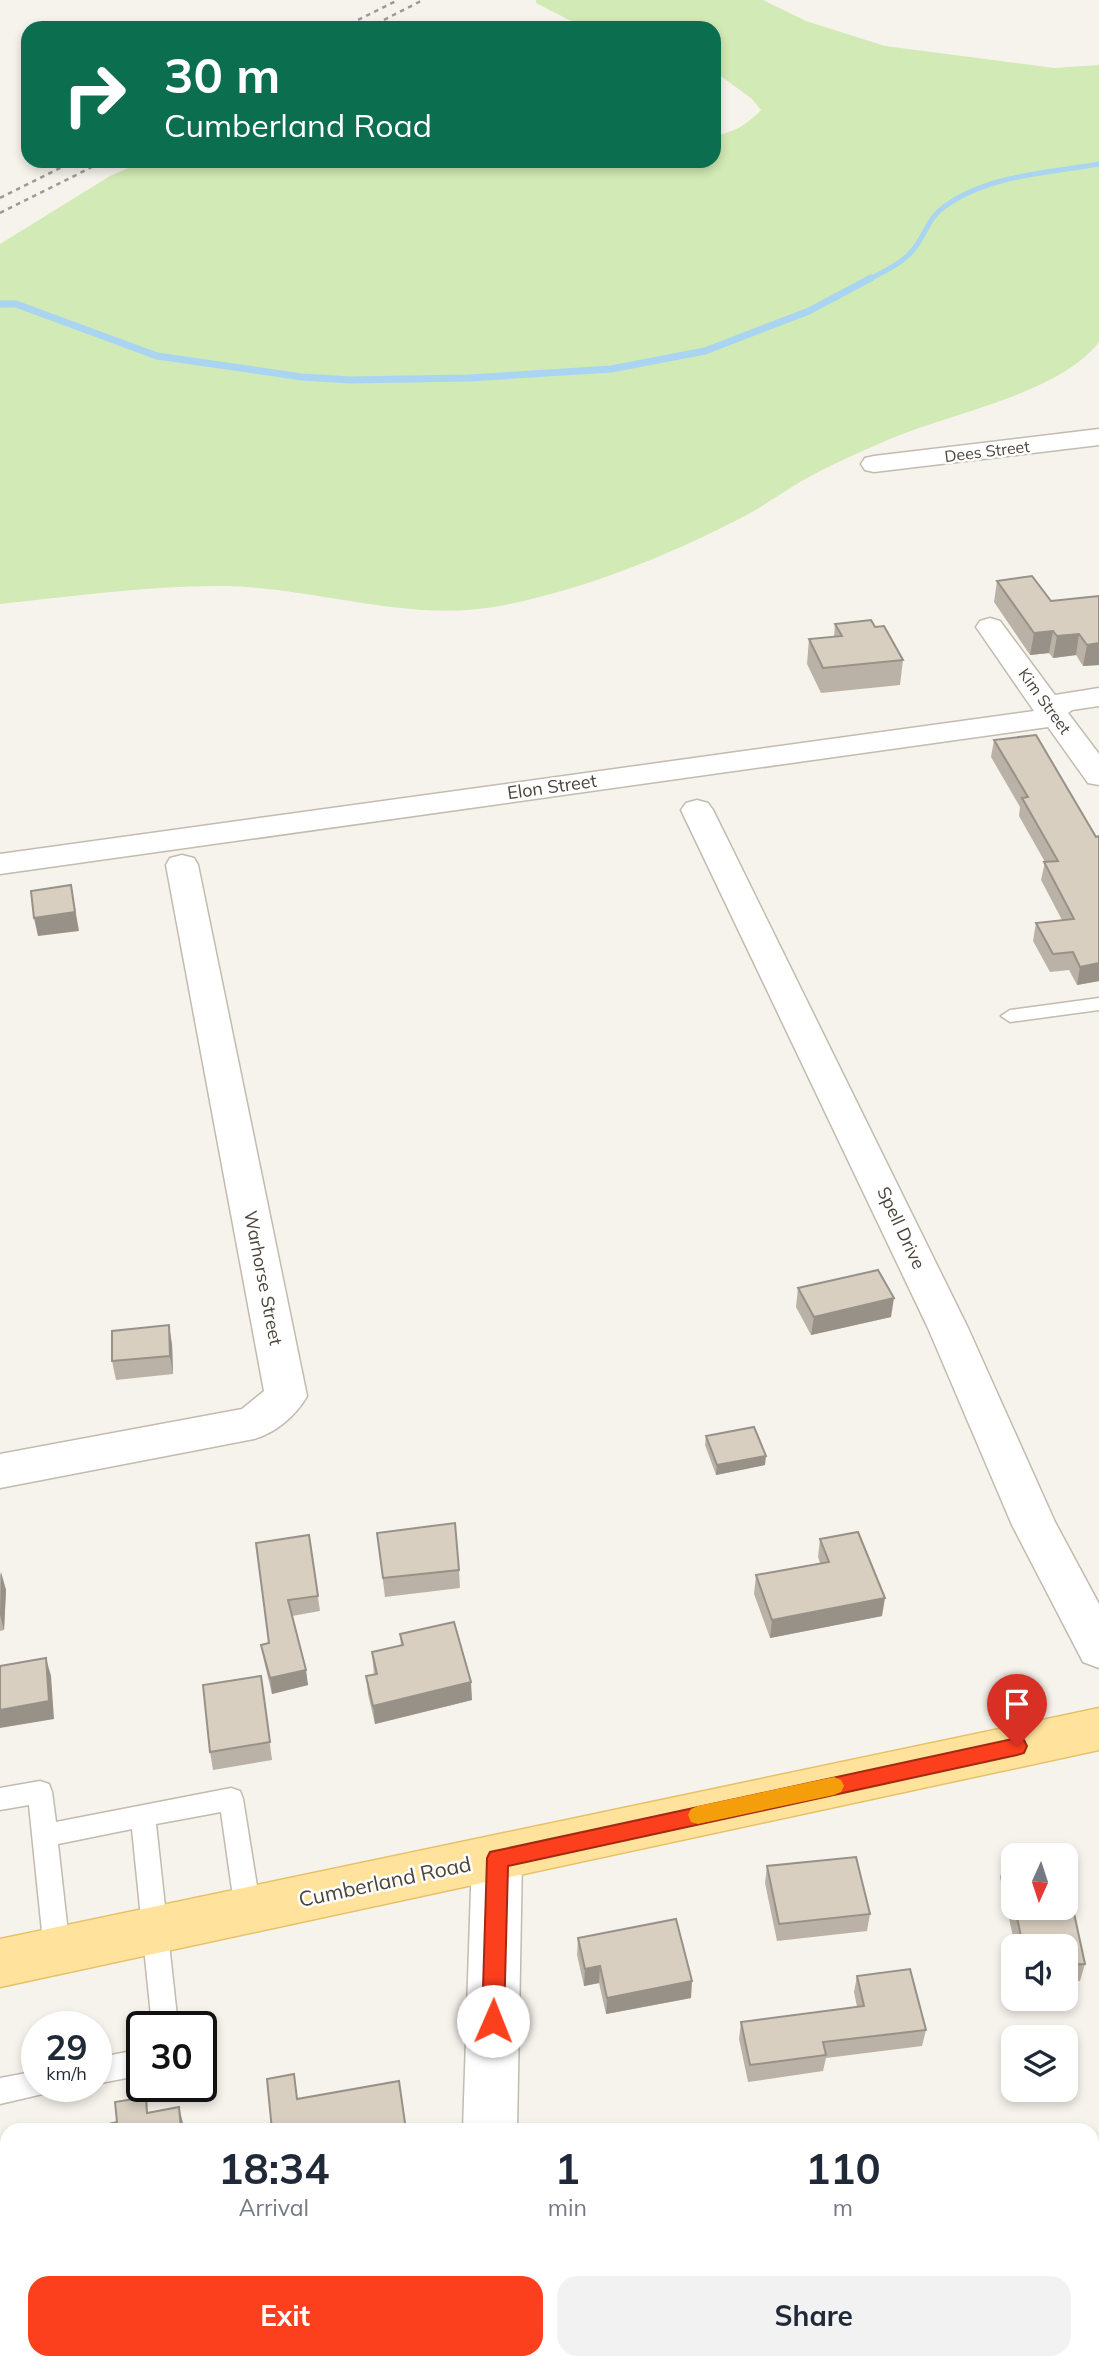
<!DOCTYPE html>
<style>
:root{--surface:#fff;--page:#f2f2f3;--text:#1f2937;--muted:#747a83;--accent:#fc3f1d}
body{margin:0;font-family:Mulish,sans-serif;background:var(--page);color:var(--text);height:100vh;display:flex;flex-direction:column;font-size:26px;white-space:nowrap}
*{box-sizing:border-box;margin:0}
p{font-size:23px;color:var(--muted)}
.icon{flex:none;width:38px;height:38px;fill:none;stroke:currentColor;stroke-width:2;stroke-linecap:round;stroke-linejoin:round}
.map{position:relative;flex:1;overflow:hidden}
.details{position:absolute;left:0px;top:2123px;width:1099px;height:247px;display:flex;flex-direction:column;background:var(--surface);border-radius:21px 21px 0 0;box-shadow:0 4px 10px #0003}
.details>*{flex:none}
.top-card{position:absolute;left:21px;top:21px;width:700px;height:147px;border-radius:21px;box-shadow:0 4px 10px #0003;background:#0b6e4f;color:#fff;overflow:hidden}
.needle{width:46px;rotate:183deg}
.controls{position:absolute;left:1001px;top:1843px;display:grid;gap:14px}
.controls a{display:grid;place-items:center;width:77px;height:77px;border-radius:14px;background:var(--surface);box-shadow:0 4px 10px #0003;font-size:35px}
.speed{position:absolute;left:21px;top:2011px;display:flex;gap:14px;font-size:35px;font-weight:700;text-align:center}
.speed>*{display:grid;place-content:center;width:91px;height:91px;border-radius:50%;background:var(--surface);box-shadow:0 4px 10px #0003;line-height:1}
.speed small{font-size:18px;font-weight:400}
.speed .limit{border:4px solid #111;border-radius:10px;background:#fff;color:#111}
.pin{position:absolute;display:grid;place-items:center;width:60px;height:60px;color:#fff;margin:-72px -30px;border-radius:50% 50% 50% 0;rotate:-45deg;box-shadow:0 0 7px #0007}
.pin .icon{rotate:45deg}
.me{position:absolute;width:77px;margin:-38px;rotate:1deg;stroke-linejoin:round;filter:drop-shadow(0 0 5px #0008)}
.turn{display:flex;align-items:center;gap:24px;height:147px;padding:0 28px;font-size:32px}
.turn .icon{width:91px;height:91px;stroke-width:2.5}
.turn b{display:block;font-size:49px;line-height:60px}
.eta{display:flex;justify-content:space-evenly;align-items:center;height:119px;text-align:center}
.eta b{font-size:42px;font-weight:700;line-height:49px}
.button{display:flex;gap:14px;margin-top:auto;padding:14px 28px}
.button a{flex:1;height:80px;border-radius:21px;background:var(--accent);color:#fff;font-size:28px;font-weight:700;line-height:80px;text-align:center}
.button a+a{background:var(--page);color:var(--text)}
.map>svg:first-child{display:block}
</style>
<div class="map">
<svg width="1099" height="2369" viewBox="0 0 1099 2369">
<rect width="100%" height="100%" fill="#f6f3ec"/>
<path fill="#d2eab5" d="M536,0H763L806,21L885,46L1054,68L1099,65V342C1059,394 950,413 890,439C860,452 828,466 800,482C778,495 758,510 735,521C661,559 581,590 500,606C409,623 318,588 227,586C151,585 75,596 0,604V244L110,176L144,161H714V136C734,132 747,125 761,110L752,99L714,71V28H598L569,20L536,3Z"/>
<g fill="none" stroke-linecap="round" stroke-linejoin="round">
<path stroke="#a9d4f2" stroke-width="5" d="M868,280C883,272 903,263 913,250C925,236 928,218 944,207C987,175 1048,173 1099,164"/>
<polyline stroke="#a9d4f2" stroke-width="7" points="0,304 16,304 157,356 302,377 351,380 469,378 611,369 705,351 809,311 871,278"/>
<defs>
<g id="lane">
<polygon points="1099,998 1099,1010 1010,1022 1001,1016 1010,1010"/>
<polygon points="40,1781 49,1784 52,1792 56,1822 231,1788 240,1791 243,1799 261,1911 257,1919 248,1923 239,1919 235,1911 221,1812 156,1824 178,2026 152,2026 132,1829 58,1844 70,1951 66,1960 57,1963 48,1960 44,1951 29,1805 0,1810 0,1788"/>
<polygon points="142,2049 142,2075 96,2084 96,2058"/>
<polygon points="37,2071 37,2086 50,2086 47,2093 0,2104 0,2078"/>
</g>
<g id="street">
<polygon points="1099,429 1099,445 874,472 865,470 861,464 865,458 874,456"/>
<polygon points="990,618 1000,621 1055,695 1099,688 1099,706 1072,710 1068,713 1099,754 1099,785 1088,783 1048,727 0,874 0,854 1034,711 976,627 980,621"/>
<polygon points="697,800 708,803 713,810 968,1328 1055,1522 1099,1604 1099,1668 1083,1662 1012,1525 928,1328 681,810 686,803"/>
<path d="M182,855L194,858L198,865L307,1396C296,1416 275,1433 254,1439L0,1488V1454L242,1409L264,1391L166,865L170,858Z"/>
<polygon points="497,1835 515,1842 522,1858 517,2130 463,2130 472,1858 479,1842"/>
<polygon points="455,2362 514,2362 514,2369 454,2369"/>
</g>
<polygon id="primary" points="1099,1708 1099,1750 0,1987 0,1939"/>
</defs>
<use href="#lane" stroke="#c2bbae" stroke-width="3"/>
<use href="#street" stroke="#c2bbae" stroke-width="3"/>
<use href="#primary" stroke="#e6c16a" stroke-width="3"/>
<use href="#lane" fill="#fff" fill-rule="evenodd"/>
<use href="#street" fill="#fff" fill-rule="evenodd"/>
<use href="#primary" fill="#ffe39c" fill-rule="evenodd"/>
<g stroke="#9a9a9a" stroke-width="2.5" stroke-dasharray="4.5 4.5" stroke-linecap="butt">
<polyline points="342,28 398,0"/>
<polyline points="368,28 423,0"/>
<polyline points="0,198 74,161"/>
<polyline points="0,213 104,161"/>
</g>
</g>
<g fill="#bab2a6">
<polygon points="997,581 1051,601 1099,596 1099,665 1083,666 1076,655 1053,658 1049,653 1030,655 994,602"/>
<polygon points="835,624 875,627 903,660 900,685 821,693 807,664 809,639 834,637"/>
<polygon points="1036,735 1099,981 1077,985 1069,970 1050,972 1033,941 1036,923 1062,920 1041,880 1045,862 1019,816 1020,807 991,757 994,740"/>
<polygon points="798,1288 891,1317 811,1335 796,1307"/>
<polygon points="172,1344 173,1374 116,1380 112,1361"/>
<polygon points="706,1436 765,1465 716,1475 705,1445"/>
<polygon points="377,1533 459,1570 460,1588 385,1597"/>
<polygon points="309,1535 320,1611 292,1616 308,1685 272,1694 264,1661 261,1645 269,1643"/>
<polygon points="820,1539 882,1616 770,1638 754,1594 756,1575 820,1563 818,1557"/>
<polygon points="0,1572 6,1590 4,1630 0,1631"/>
<polygon points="400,1634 472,1700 375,1724 368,1694 366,1676 374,1675 372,1652 401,1646"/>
<polygon points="261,1676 272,1760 213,1770 210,1752"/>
<polygon points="1005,1860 1013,1860 1013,1908 1066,1908 1085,1964 1080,1981 1066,1981 1066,1946 1015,1946 1000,1877"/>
<polygon points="767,1866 870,1914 867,1931 777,1941 765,1883"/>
<polygon points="578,1938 691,1998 606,2014 599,1983 584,1986 577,1955"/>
<polygon points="857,1976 926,2030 922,2046 826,2058 823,2071 748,2082 739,2039 741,2022 857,2007 854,1992"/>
<polygon points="7,2155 7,2234 0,2236 0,2156"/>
<polygon points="599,2362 716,2362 715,2367 620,2368 619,2363 599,2364"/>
</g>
<g fill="#979187">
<polygon points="1053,631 1049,653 1030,655 1034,633"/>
<polygon points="1079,634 1076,655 1053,658 1057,636"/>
<polygon points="1099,643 1099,665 1083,666 1087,645"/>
<polygon points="71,885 79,931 38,936 34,918"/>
<polygon points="1099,963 1099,981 1077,985 1080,967"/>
<polygon points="894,1298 891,1317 811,1335 814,1317"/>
<polygon points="169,1325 172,1344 173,1374 170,1356"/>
<polygon points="766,1456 765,1465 716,1475 717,1465"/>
<polygon points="1,1572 6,1590 4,1630 0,1615"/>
<polygon points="885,1598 882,1616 770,1638 772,1620"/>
<polygon points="46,1658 51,1676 54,1719 0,1728 0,1710"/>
<polygon points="306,1670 308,1685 272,1694 270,1678"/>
<polygon points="471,1682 472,1700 375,1724 373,1706"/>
<polygon points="600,1966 599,1983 584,1986 585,1969"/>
<polygon points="692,1981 691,1998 606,2014 607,1998"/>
<polygon points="179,2107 183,2123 184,2130 181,2130"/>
<polygon points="357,2362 361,2362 360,2369 357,2369"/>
</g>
<g fill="#d8cfc1" stroke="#979187" stroke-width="2">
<polygon points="1032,576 1051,601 1099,596 1099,643 1087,645 1079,634 1057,636 1053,631 1034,633 997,581"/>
<polygon points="871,620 875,627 884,626 903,660 823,668 809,639 842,636 835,624"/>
<polygon points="1036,735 1096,837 1099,836 1099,963 1080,967 1073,952 1053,954 1036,923 1074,919 1044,862 1058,861 1022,798 1028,797 994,740"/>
<polygon points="71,885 75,912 34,918 31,891"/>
<polygon points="878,1270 894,1298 814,1317 798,1288"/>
<polygon points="169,1325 170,1356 112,1361 112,1331"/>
<polygon points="754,1427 766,1456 717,1465 706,1436"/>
<polygon points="455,1523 459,1570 383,1578 377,1533"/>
<polygon points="858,1532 885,1598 772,1620 756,1575 829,1562 820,1539"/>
<polygon points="309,1535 318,1596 288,1600 306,1670 270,1678 261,1645 269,1643 256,1543"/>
<polygon points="454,1622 471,1682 373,1706 366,1676 377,1674 372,1652 403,1645 400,1634"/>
<polygon points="46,1658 49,1701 0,1710 0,1666"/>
<polygon points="261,1676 270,1742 210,1752 203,1685"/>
<polygon points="856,1857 870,1914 779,1924 767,1866"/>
<polygon points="1005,1860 1013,1860 1013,1899"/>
<polygon points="1066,1876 1085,1964 1066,1965 1066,1946 1023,1946 1015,1908 1066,1908"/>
<polygon points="676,1919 692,1981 607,1998 600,1966 585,1969 578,1938"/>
<polygon points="910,1969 926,2030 823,2042 826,2055 750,2065 741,2022 864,2006 857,1976"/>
<polygon points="294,2074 297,2099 399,2081 406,2130 272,2130 267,2079"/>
<polygon points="146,2097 147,2113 179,2107 181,2130 96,2130 96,2127 117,2122 115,2102"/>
<polygon points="7,2155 7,2218 0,2219 0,2156"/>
<polygon points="273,2362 357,2362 357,2369 272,2369"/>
</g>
<polygon fill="#fc3f1d" stroke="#a42913" stroke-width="2" points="1017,1738 1024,1740 1027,1746 1024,1753 1017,1755 508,1866 504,2021 501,2029 493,2032 485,2029 482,2021 487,1858 490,1852"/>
<polygon fill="#f59e0b" points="834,1777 841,1780 844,1786 841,1792 834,1795 698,1824 691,1822 688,1815 691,1809 698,1806"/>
<g text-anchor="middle" stroke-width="5" stroke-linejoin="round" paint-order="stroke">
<g font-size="16" fill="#4b4439" stroke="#fff">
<text transform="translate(987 451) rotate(-7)" y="6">Dees Street</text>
<text transform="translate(1045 701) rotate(54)" y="6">Kim Street</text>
</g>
<g font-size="18" fill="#4b4439" stroke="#fff">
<text transform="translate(552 787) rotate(-8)" y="6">Elon Street</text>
<text transform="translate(901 1228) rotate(65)" y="6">Spell Drive</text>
<text transform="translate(263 1278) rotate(79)" y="6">Warhorse Street</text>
</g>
<g font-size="21" fill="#4b4439" stroke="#fff">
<text transform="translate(385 1882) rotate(-12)" y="7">Cumberland Road</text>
</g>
</g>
</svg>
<div class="controls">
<a><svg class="needle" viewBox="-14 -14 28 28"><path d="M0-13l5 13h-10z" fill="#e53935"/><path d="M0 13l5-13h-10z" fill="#747a83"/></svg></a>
<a><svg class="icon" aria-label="sound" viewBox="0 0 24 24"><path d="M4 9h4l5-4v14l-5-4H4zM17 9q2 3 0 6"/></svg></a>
<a><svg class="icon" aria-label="layers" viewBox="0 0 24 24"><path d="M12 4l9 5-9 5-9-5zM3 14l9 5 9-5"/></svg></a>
</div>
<div class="speed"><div>29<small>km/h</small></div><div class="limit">30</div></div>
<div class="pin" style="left:1017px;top:1746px;background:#d93025"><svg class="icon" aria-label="arrive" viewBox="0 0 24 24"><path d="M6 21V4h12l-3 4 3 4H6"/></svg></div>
<svg class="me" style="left:493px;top:2021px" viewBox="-20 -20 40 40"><circle r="19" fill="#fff"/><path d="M0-13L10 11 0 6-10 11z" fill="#fc3f1d"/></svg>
<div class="top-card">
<div class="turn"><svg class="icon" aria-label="right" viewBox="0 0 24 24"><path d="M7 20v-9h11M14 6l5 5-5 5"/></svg><div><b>30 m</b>Cumberland Road</div></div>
</div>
<section class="details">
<div class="eta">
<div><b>18:34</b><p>Arrival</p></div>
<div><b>1</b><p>min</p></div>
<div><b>110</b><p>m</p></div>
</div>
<div class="button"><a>Exit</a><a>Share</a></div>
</section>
</div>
